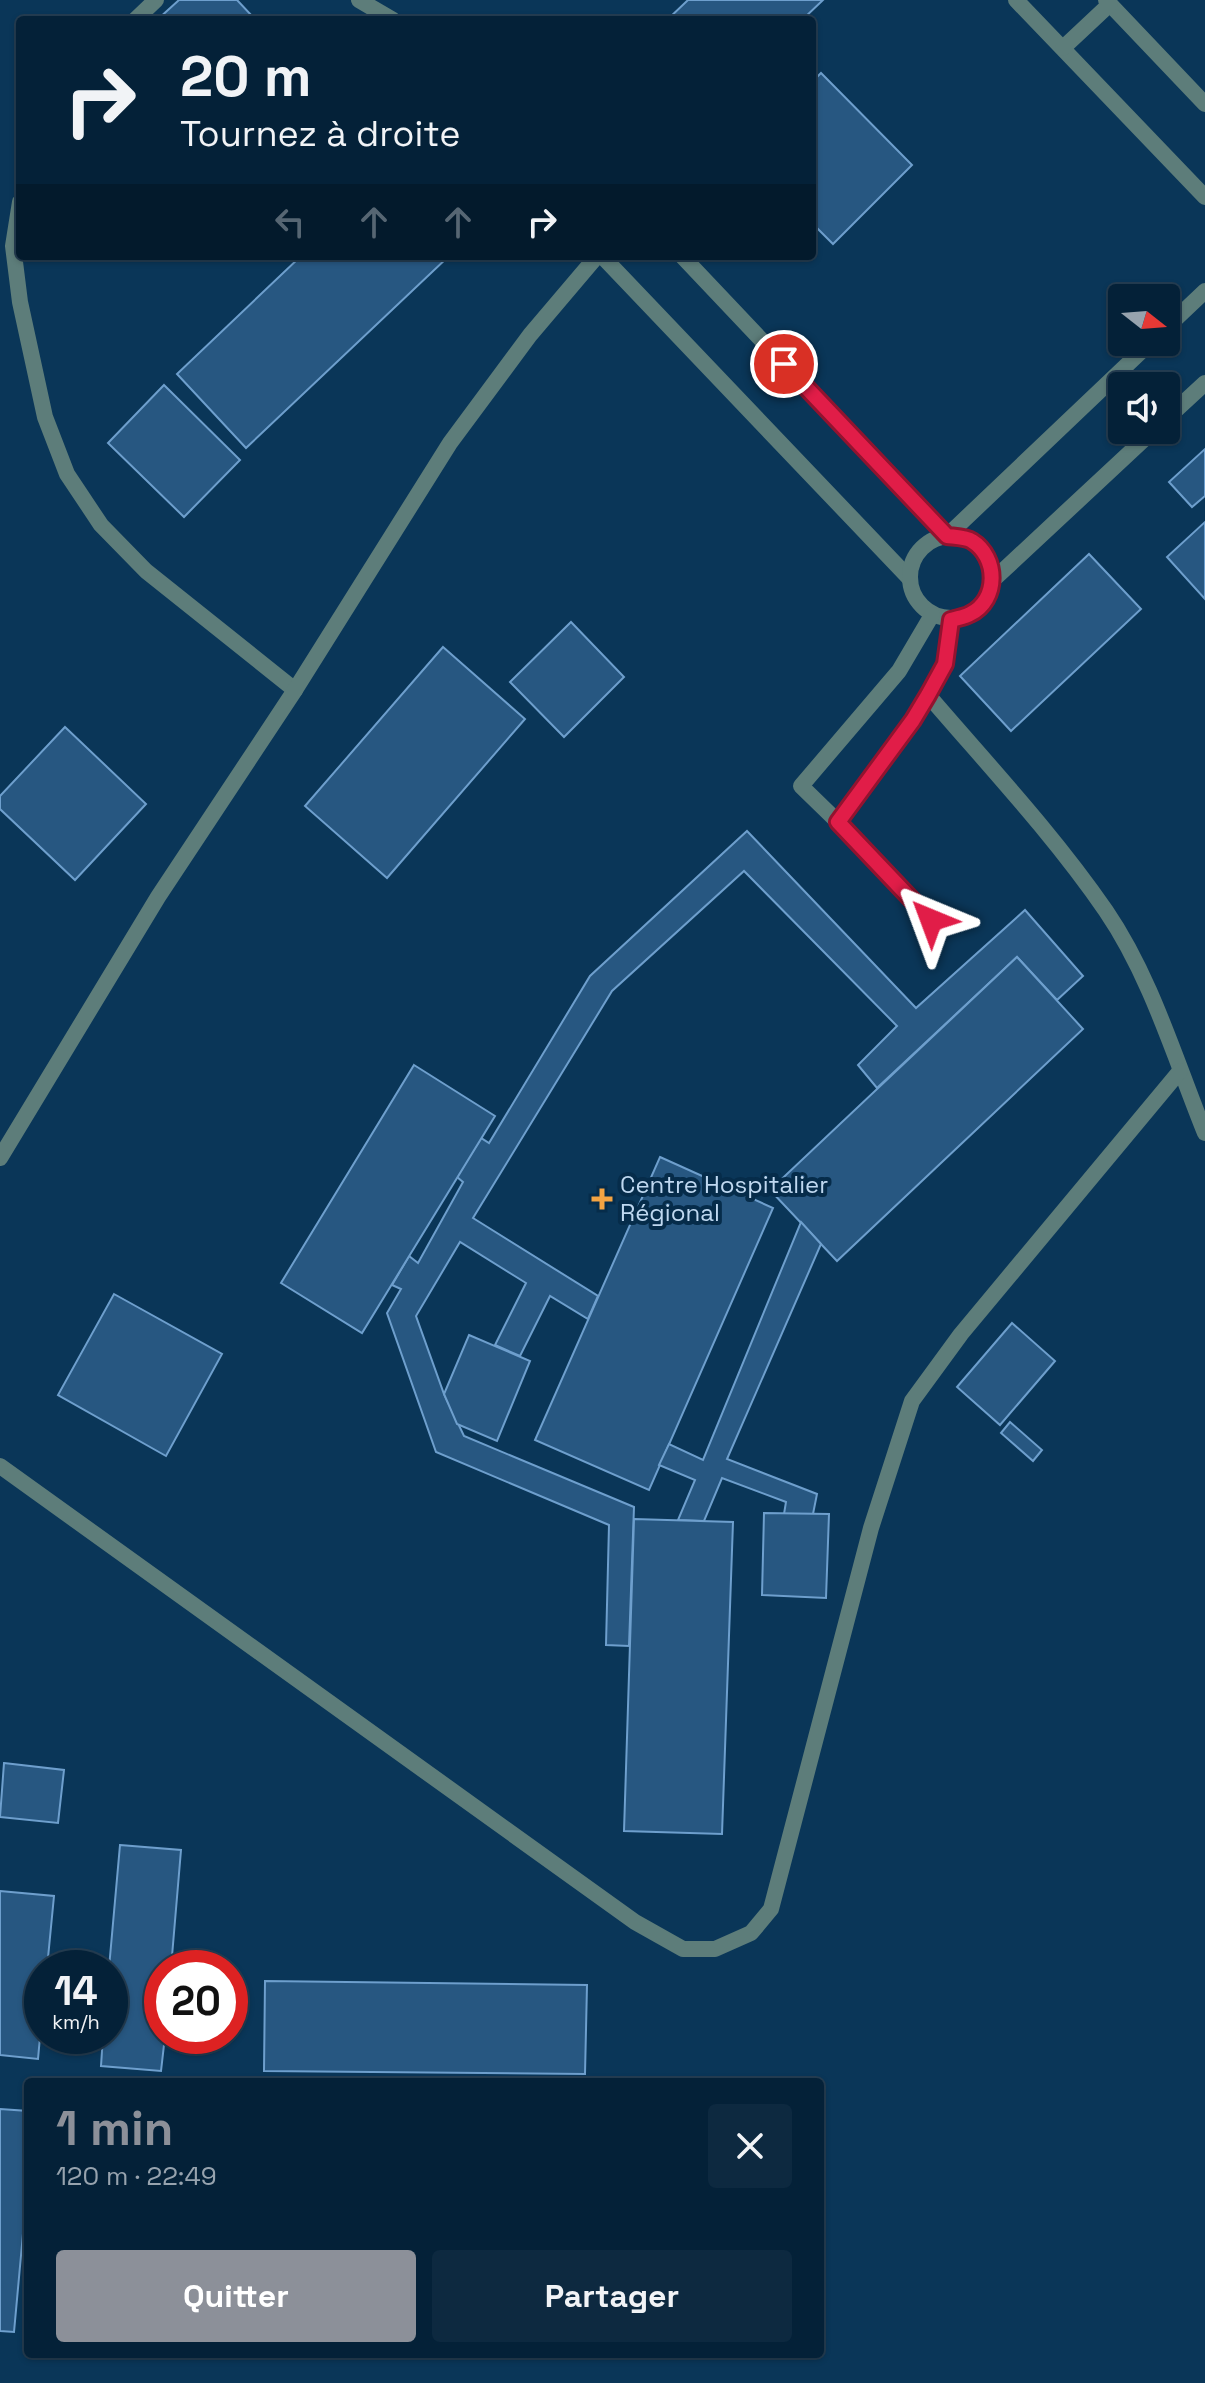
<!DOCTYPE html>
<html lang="fr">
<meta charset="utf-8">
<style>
:root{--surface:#042138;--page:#0d2940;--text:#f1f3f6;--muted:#97a3ae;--line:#253e53;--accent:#8c9099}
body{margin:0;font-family:"Space Grotesk",sans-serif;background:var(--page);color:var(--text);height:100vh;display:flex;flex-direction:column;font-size:30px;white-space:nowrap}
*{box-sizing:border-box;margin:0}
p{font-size:26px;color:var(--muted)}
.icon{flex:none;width:44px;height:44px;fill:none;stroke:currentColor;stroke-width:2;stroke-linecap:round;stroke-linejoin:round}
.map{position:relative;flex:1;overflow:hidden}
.sheet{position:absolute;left:24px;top:2078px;width:800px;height:280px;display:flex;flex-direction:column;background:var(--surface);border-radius:8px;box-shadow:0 2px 6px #0004,0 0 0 2px var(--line)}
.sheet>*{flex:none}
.banner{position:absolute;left:16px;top:16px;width:800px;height:244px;border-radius:8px;box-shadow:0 2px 6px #0004,0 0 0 2px var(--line);background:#042138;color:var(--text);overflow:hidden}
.needle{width:52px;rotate:107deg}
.fabs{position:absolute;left:1108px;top:284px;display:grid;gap:16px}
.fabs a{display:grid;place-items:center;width:72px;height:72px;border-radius:8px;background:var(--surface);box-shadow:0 2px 6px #0004,0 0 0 2px var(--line);font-size:40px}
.speed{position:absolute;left:24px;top:1950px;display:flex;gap:16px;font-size:40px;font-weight:700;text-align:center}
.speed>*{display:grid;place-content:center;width:104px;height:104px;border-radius:50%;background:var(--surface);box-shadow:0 2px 6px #0004,0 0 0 2px var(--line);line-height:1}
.speed small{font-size:20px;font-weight:400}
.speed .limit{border:12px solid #d22;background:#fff;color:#111}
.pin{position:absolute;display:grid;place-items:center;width:68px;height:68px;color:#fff;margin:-34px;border:4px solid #fff;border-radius:50%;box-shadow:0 2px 8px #0007}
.me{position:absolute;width:88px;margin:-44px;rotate:316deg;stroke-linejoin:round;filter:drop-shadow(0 0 6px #0008)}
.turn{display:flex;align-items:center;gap:28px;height:168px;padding:0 32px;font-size:36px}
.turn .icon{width:104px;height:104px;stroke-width:2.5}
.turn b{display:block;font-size:56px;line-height:68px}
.lanes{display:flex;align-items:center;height:76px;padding:0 32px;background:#0003;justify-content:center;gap:40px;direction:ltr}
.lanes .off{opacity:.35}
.round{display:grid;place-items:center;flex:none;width:84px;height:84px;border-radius:8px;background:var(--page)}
.overview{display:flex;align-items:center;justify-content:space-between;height:136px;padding:0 32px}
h1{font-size:48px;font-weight:700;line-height:60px;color:var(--accent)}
.cta{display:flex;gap:16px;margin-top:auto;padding:16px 32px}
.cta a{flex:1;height:92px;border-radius:8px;background:var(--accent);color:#fff;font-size:32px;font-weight:700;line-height:92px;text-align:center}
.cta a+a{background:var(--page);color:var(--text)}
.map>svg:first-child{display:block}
</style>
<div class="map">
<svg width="1205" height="2383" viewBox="0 0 1205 2383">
<rect width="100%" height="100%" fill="#062c4a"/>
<path fill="#0a3658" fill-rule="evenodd" d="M0,0H1205V2383H0ZM20,20H812V256H20ZM1122,298H1166V342H1122ZM1122,386H1166V430H1122ZM42,1968H110V2036H42ZM162,1968H230V2036H162ZM28,2082H820V2354H28Z"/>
<g fill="#275781" stroke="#6e9fcd" stroke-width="2">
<polygon points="179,0 237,0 254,18 157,20"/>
<polygon points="688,0 823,0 802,20 667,20"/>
<polygon points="821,73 912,165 833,244 812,223 812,82"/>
<polygon points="301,256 449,256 246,448 177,374"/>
<polygon points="164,385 240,460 184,517 108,443"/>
<polygon points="1205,449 1205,496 1192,507 1169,482"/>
<polygon points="1205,522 1205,599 1167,557"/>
<polygon points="1089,554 1141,609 1011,731 960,676"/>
<polygon points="571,622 624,677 564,737 510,682"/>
<polygon points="443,647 525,719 387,878 305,806"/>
<polygon points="65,727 146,804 75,880 0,809 0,796"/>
<polygon points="747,831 916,1008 1025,910 1083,976 1057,1000 1017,957 877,1088 858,1065 897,1026 744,871 612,991 473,1218 598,1296 588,1319 550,1296 520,1356 495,1345 526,1283 460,1242 416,1316 444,1394 464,1436 634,1507 629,1646 606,1645 609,1525 436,1452 387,1313 401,1289 392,1285 409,1256 418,1263 463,1182 457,1177 481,1138 489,1143 590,976"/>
<polygon points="1017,957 1083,1029 837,1261 770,1190"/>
<polygon points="414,1065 495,1116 362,1333 281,1283"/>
<polygon points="660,1157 773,1208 649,1490 535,1440"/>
<polygon points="801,1222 821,1244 727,1459 817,1494 813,1514 784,1514 786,1502 722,1478 704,1521 678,1520 695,1480 659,1465 669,1444 703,1460"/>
<polygon points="114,1294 222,1354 166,1456 58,1395"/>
<polygon points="1012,1323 1055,1361 1000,1425 957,1387"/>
<polygon points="469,1335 530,1361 497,1441 457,1424 444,1394"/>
<polygon points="1010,1422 1042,1450 1033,1461 1001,1433"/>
<polygon points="764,1513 829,1514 826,1598 762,1595"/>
<polygon points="634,1519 733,1522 722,1834 624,1831"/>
<polygon points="4,1763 64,1770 58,1823 0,1817"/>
<polygon points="120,1845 181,1850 171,1968 162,1968 162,2036 165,2036 161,2071 101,2066 103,2036 110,2036 109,1968"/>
<polygon points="0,1891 54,1896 47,1968 42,1968 42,2015 38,2059 0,2055"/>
<polygon points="265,1981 587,1985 585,2074 264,2071"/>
<polygon points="0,2109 28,2111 28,2179 14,2332 0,2331"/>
</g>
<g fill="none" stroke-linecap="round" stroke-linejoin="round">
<g stroke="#5d7d7a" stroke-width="16">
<polyline points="359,0 393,20"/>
<polyline points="1016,0 1205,197"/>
<polyline points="1106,0 1205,104"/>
<polyline points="135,20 156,0"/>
<polyline points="1063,48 1110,4"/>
<polyline points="20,202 13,246 20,302 45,417 67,474 101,525 146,571 295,690"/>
<polyline points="602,256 910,579"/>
<polyline points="682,256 947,536 1151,342"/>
<polyline points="1166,328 1205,291"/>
<polyline points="1166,419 1205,383"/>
<circle cx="951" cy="577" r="41"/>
<polyline points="993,580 1154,430"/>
<polyline points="932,615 899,671 801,786 838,822 913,720 928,695 945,664 951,620"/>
<path d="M928,695C988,765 1053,834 1106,911C1151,977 1175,1059 1205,1133"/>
<polyline points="838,822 931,920"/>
<polyline points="0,1158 158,897 295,690 450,443 530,335 597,256"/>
<polyline points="0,1466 635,1922 683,1949 715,1949 751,1933 771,1909 871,1528 912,1401 961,1334 1180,1071"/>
</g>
</g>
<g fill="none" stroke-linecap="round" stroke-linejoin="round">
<defs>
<path id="route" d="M784,364L947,536C955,537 966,537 972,541C998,557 999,600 970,614C965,617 957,618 951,620L945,664L928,695L913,720L838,822L931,920"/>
</defs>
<use href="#route" stroke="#92132f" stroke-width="20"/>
<use href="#route" stroke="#e11d48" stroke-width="14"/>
</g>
<path fill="#f4a443" stroke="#062c4a" stroke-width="3" d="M598 1187h8v8h8v8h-8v8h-8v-8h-8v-8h8z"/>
<g text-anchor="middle" stroke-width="8" stroke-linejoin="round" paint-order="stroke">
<g font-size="24" fill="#bfd8f0" stroke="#062c4a" text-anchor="start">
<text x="620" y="1193">Centre Hospitalier<tspan x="620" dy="28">Régional</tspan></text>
</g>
</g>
</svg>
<div class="fabs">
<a><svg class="needle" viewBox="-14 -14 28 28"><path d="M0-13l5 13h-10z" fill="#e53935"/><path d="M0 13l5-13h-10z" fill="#97a3ae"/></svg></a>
<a><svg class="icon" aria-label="sound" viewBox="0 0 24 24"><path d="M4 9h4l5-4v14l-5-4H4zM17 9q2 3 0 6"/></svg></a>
</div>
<div class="speed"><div>14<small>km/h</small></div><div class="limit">20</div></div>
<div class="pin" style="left:784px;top:364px;background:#d93025"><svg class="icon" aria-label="arrive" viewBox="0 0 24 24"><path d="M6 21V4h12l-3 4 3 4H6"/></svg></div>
<svg class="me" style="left:931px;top:920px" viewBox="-20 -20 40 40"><path d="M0-17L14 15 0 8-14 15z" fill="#e11d48" stroke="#fff" stroke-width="4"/></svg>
<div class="banner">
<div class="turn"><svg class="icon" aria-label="right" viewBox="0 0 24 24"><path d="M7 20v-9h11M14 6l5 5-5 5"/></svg><div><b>20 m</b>Tournez à droite</div></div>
<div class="lanes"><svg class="icon off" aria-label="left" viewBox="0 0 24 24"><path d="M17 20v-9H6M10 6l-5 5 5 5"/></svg><svg class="icon off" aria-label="ahead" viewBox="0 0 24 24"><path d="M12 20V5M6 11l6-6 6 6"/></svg><svg class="icon off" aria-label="ahead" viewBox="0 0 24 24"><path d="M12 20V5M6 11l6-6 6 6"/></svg><svg class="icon" aria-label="right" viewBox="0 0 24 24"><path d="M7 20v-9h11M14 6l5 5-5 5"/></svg></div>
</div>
<section class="sheet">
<div class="overview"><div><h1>1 min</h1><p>120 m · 22:49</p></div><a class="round"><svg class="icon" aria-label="close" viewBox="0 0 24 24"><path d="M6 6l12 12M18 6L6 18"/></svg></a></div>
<div class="cta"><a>Quitter</a><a>Partager</a></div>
</section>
</div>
